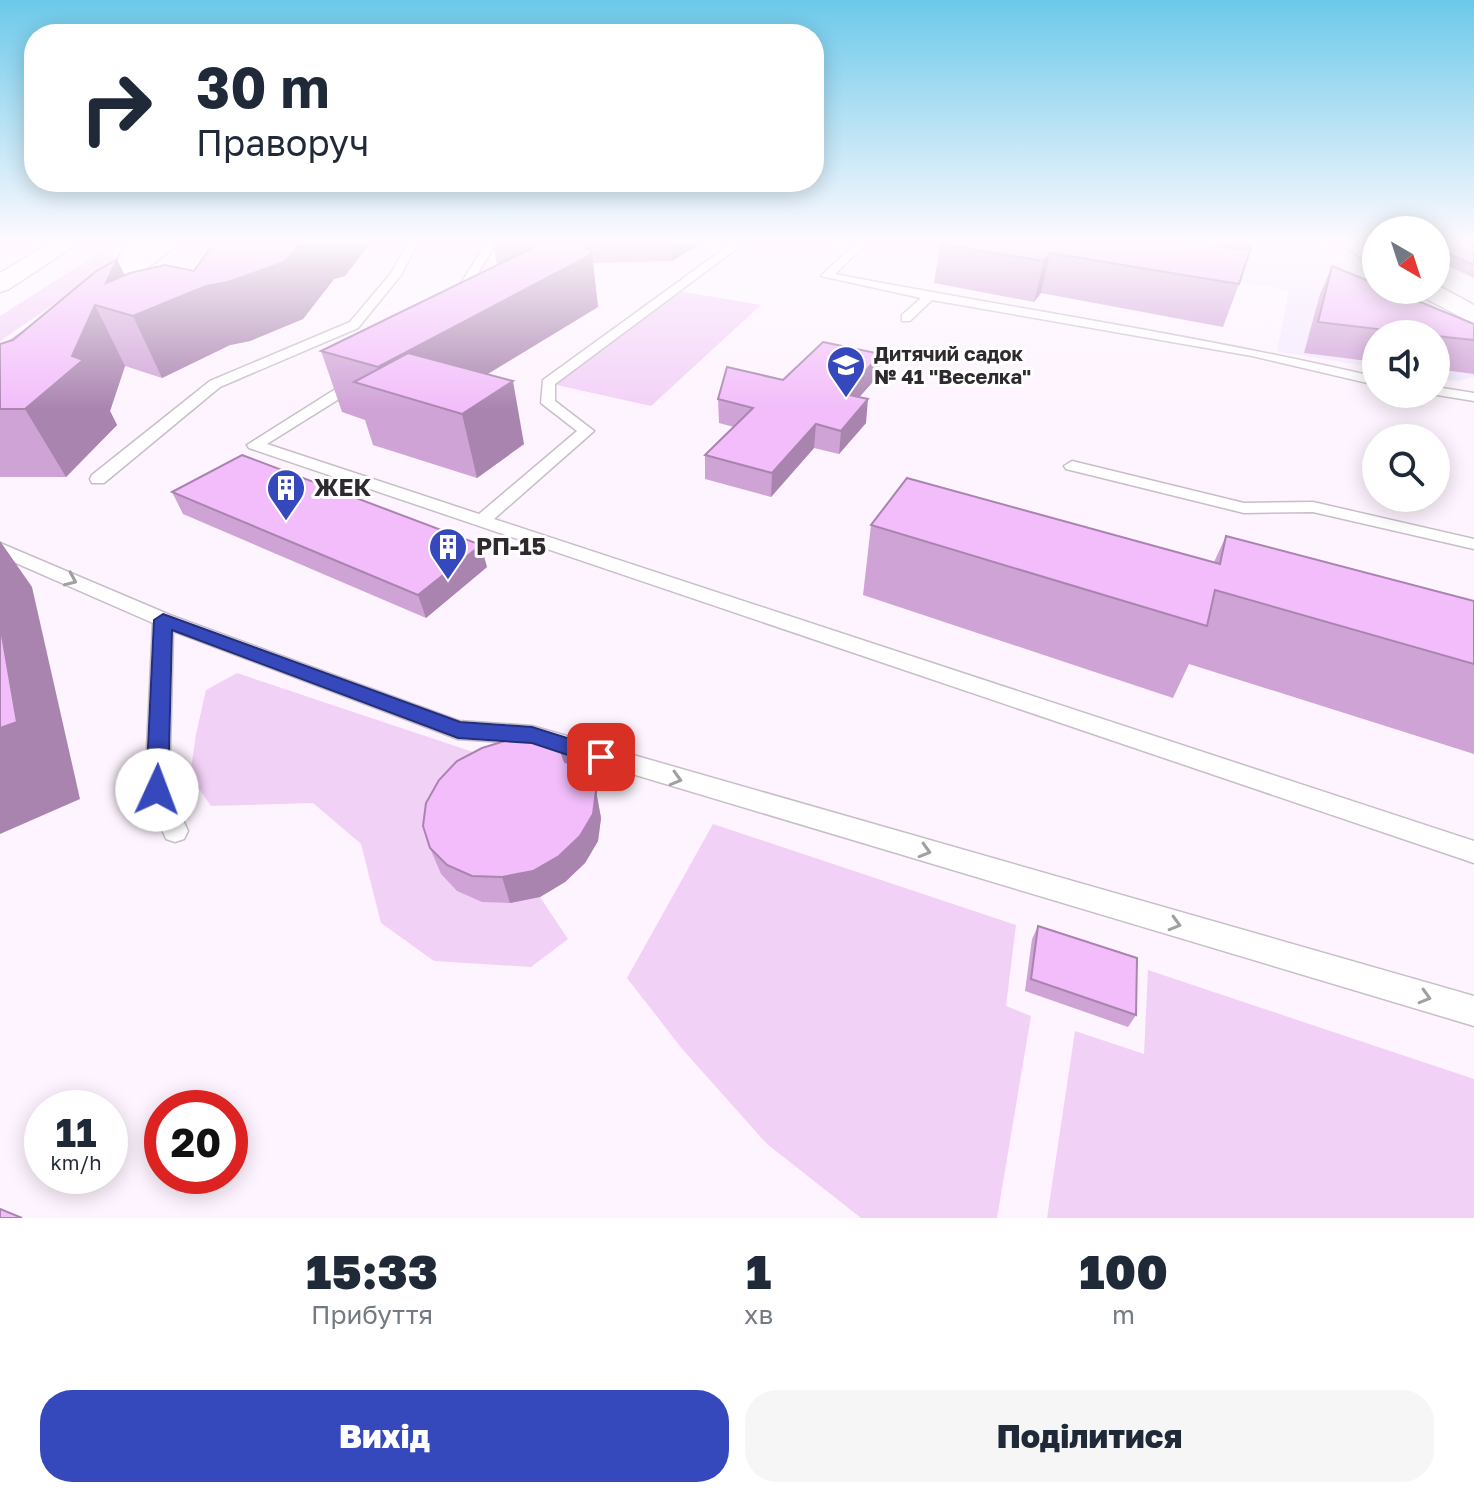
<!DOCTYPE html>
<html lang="uk">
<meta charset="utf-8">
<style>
:root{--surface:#fff;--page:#f6f6f7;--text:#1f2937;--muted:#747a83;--accent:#3649bc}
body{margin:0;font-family:"Golos Text",sans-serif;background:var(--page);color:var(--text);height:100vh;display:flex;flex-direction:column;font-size:30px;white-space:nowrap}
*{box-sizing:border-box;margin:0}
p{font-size:26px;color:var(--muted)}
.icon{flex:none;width:44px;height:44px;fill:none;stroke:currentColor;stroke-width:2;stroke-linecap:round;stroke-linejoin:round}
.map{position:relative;height:1218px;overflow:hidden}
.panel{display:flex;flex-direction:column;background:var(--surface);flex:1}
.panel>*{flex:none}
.banner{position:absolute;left:24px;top:24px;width:800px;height:168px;border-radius:32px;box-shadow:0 4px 20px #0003;background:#fff;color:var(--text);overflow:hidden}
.needle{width:52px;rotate:141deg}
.tools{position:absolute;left:1362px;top:216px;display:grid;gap:16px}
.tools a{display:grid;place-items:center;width:88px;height:88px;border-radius:50%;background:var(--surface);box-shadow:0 4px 20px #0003;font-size:40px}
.speed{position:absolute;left:24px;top:1090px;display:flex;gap:16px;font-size:40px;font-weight:700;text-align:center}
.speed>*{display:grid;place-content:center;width:104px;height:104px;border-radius:50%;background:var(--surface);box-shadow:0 4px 20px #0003;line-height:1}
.speed small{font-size:20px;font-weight:400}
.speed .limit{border:12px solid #d22;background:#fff;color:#111}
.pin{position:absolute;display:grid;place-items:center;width:68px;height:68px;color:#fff;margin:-34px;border-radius:16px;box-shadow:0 4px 12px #0006}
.me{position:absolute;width:88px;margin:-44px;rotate:2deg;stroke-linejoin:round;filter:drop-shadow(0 0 6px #0008)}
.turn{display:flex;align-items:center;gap:28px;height:168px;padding:0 40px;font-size:36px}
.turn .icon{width:104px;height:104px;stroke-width:2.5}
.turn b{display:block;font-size:56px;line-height:68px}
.eta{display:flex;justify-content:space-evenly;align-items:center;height:136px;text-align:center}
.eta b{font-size:48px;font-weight:800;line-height:56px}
.button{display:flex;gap:16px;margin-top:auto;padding:16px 40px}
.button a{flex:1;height:92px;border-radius:32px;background:var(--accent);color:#fff;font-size:32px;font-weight:800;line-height:92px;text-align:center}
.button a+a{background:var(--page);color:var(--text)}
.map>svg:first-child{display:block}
</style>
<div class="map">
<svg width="1474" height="1218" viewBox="0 0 1474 1218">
<rect width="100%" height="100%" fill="#fef4ff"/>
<polygon fill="#f3e9fe" points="1024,240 1309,240 1376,285 1376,290 1474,343 1474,377 1458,381 1436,378 1436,334 1376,334 1376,368 1277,351 1289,290 1020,245"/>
<g fill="#f2d1f7">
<polygon points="111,245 115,247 113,260 107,268 0,341 0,316"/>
<polygon points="672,290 761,305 651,406 548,383"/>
<path d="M237,673L515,766L441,874C472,907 497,906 540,897L568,939L531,967L434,961L381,923L361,844L313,803L211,806L190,776L196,734L206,690Z"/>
<polygon points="713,824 1016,925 1006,1006 1031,1016 997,1218 861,1218 767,1144 683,1050 627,978"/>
<polygon points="1148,970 1474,1079 1474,1218 1047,1218 1075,1031 1144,1054"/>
</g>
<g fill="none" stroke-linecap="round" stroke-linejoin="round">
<defs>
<g id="service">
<polygon points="409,240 419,240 401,275 358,328 220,387 104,483 92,483 90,479 92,475 210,381 350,322 392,272"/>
<polygon points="488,240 498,240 466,293 458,293 456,291"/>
<polygon points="736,240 748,240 555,384 555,401 594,431 494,519 1474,841 1474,863 249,448 247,445 353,378 363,378 363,384 267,444 479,514 577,431 541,403 543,380"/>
<path d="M859,240H870L835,274C1015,309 1197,335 1376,377V385L1252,356L932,300L910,321H902V315L921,298L821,276Z"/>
<polygon points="1436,387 1474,393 1474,401 1431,394 1436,394"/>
<polygon points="1072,461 1244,503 1313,502 1474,539 1474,549 1313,512 1244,513 1066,469 1064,466"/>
<polygon points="0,543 170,615 459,721 532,726 1474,996 1474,1026 532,744 458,739 173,631 169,790 188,831 184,839 175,842 166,839 145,790 153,623 0,556"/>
</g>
<g id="tertiary">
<polygon points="1337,240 1363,240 1376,248 1376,265 1368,263"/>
<polygon points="1437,285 1474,305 1474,324 1419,295 1415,290 1436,290"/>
</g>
<polygon id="secondary" points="158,240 184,240 127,283 109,283 106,278 109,273"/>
<polygon id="primary" points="129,240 151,240 127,283 10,368 0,371 0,348 109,273"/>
<polygon id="trunk" points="56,240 83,240 9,289 0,292 0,273"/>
</defs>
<use href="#service" stroke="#c7bec8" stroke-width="3"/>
<use href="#tertiary" stroke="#c7bec8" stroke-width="3"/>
<use href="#secondary" stroke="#c7bec8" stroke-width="3"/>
<use href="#primary" stroke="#c7bec8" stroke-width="3"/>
<use href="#trunk" stroke="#c7bec8" stroke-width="3"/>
<use href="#service" fill="#fff" fill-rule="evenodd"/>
<use href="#tertiary" fill="#fff" fill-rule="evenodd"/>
<use href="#secondary" fill="#fff" fill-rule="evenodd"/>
<use href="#primary" fill="#fff" fill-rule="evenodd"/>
<use href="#trunk" fill="#fff" fill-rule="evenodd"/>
</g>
<g fill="#d0a3d7">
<polygon points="493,240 707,240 672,261 593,263 598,307 487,374 524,444 477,478 373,445 365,420 342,412 321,351 499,264 497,264"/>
<polygon points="944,240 1254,240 1239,284 1223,327 1041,293 1034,302 934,283 940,244"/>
<polygon points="1436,240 1474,240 1474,278 1436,260"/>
<polygon points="1332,266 1474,324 1474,374 1436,369 1436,334 1376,334 1376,362 1304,353 1320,294"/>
<polygon points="194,271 345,276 334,279 303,319 250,341 230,345 162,378 125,366 110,411 117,425 66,477 0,477 0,344 13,340 125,275"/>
<polygon points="878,376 859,397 866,423 839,454 814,448 771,497 705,479 705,455 734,427 719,423 718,399 783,380"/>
<polygon points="172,492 487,567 426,618 183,514"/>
<polygon points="871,525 1214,562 1226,536 1474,601 1474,754 1189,664 1173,698 863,595"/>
<polygon points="569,763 596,791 601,818 598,841 585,863 565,882 540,897 510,903 482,902 457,891 441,874 430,848"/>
<polygon points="1038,926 1136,1015 1128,1027 1025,991 1032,939"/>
</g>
<g fill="#a984af">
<polygon points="305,240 373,240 345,276 334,279 303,319 250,341 230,345 162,378 133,316 106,283 117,259 142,312"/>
<polygon points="671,240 707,240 672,261"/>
<polygon points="1050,253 1041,293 1034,302 1044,261"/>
<polygon points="592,254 598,307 435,406 385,392 378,367"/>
<polygon points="95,305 125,366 110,411 117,425 66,477 25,409 72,356"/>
<polygon points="881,354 878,376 842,417 844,394"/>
<polygon points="513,381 524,444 477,478 462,414"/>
<polygon points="868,399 866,423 839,454 841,431"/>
<polygon points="816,424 814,448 771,497 772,473"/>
<polygon points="0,541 32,587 80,799 0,834"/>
<polygon points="481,545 487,567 426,618 418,595"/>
<polygon points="566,747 571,774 562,754"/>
<polygon points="596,791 601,818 598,841 585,863 565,882 540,897 510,903 502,877"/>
</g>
<g fill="#f2bdfa" stroke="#a984af" stroke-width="2">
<polygon points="216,240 305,240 284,262 228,282 206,286 133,316 95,305 72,356 83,360 25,409 0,409 0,344 13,340 95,272 117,259 106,283 130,273 165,265 194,271"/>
<polygon points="549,240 583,240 592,254 378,367 321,351"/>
<polygon points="944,240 1181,240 1245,250 1251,247 1239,284 1050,253 1044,261 940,244"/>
<polygon points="1436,240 1460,240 1474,246 1474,265 1436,248"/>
<polygon points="1332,266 1376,284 1376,290 1391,290 1474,324 1474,340 1436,336 1436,334 1419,334 1318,322"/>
<polygon points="823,342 881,354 844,394 868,399 841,431 816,424 772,473 705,455 753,408 718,399 727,367 783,380"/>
<polygon points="408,353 513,381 462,414 354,382"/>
<polygon points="242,455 481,545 418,595 172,492"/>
<polygon points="907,478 1220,564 1226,536 1474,601 1474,664 1215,590 1207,626 871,525"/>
<polygon points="0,624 17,722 0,728"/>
<polygon points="534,738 558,743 566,747 562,754 565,762 574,765 585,763 591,771 596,791 593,814 580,836 559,856 533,871 502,877 472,876 447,865 430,848 423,826 426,803 439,780 457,761 482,748 508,740"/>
<polygon points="1038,926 1137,958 1136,1015 1031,979"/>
<polygon points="0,1209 22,1218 0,1218"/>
</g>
<defs><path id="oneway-chevron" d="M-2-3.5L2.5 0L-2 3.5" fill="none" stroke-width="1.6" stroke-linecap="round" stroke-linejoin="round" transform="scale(2)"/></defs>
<g stroke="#a19fa1">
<use href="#oneway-chevron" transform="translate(71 580) rotate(24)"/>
<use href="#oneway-chevron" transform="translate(676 779) rotate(16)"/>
<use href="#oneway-chevron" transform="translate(925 851) rotate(16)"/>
<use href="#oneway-chevron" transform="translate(1175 924) rotate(16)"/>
<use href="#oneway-chevron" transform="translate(1425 997) rotate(16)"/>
</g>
<linearGradient id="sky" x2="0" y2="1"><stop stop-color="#6cc9ea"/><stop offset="0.59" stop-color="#fffaff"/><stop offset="1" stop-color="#fffaff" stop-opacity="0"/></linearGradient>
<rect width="1474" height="410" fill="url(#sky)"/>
<polygon fill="#3649bc" stroke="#232f7a" stroke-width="2" points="163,614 460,722 532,727 609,751 612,757 609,763 601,766 532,743 458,738 172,630 168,790 165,797 157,800 149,797 146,790 154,620"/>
<defs>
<symbol id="school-pin" viewBox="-11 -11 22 30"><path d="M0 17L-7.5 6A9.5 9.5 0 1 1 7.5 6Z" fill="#3649bc" stroke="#fff"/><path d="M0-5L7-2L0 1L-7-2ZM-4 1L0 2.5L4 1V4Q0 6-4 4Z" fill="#fff"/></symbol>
<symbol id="building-pin" viewBox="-11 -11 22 30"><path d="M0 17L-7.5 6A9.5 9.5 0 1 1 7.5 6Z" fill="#3649bc" stroke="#fff"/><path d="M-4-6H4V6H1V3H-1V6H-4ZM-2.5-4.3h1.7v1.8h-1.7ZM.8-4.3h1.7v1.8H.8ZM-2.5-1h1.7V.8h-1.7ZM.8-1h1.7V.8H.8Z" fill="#fff"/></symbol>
</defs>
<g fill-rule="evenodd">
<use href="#school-pin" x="824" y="343" width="44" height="60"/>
<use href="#building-pin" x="264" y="466" width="44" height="60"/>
<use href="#building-pin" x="426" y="525" width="44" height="60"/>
</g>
<g text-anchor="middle" stroke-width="6" stroke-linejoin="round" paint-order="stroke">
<g font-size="20" font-weight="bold" fill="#2e2a2e" stroke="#fff" text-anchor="start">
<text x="874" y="361">Дитячий садок<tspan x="874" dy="23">№ 41 "Веселка"</tspan></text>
</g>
<g font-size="24" font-weight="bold" fill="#2e2a2e" stroke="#fff" text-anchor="start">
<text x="314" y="496">ЖЕК</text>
<text x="476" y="555">РП-15</text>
</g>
</g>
</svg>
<div class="tools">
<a><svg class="needle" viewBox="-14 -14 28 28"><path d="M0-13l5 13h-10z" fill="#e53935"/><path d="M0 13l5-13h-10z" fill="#747a83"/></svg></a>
<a><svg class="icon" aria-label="sound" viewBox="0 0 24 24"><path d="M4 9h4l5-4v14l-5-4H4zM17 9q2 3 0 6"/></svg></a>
<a><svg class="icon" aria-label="search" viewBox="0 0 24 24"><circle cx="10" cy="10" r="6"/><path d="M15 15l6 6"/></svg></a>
</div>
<div class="speed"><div>11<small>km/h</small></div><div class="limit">20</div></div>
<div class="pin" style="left:601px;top:757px;background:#d93025"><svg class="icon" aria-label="arrive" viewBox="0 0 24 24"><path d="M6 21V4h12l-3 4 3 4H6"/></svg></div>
<svg class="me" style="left:157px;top:790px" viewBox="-20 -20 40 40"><circle r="19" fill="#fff"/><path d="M0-13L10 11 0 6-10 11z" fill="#3649bc"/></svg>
<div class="banner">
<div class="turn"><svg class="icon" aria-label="right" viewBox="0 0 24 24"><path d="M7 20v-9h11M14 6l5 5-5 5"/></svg><div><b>30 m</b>Праворуч</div></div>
</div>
</div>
<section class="panel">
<div class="eta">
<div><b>15:33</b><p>Прибуття</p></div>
<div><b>1</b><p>хв</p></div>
<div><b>100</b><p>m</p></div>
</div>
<div class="button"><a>Вихід</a><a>Поділитися</a></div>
</section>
